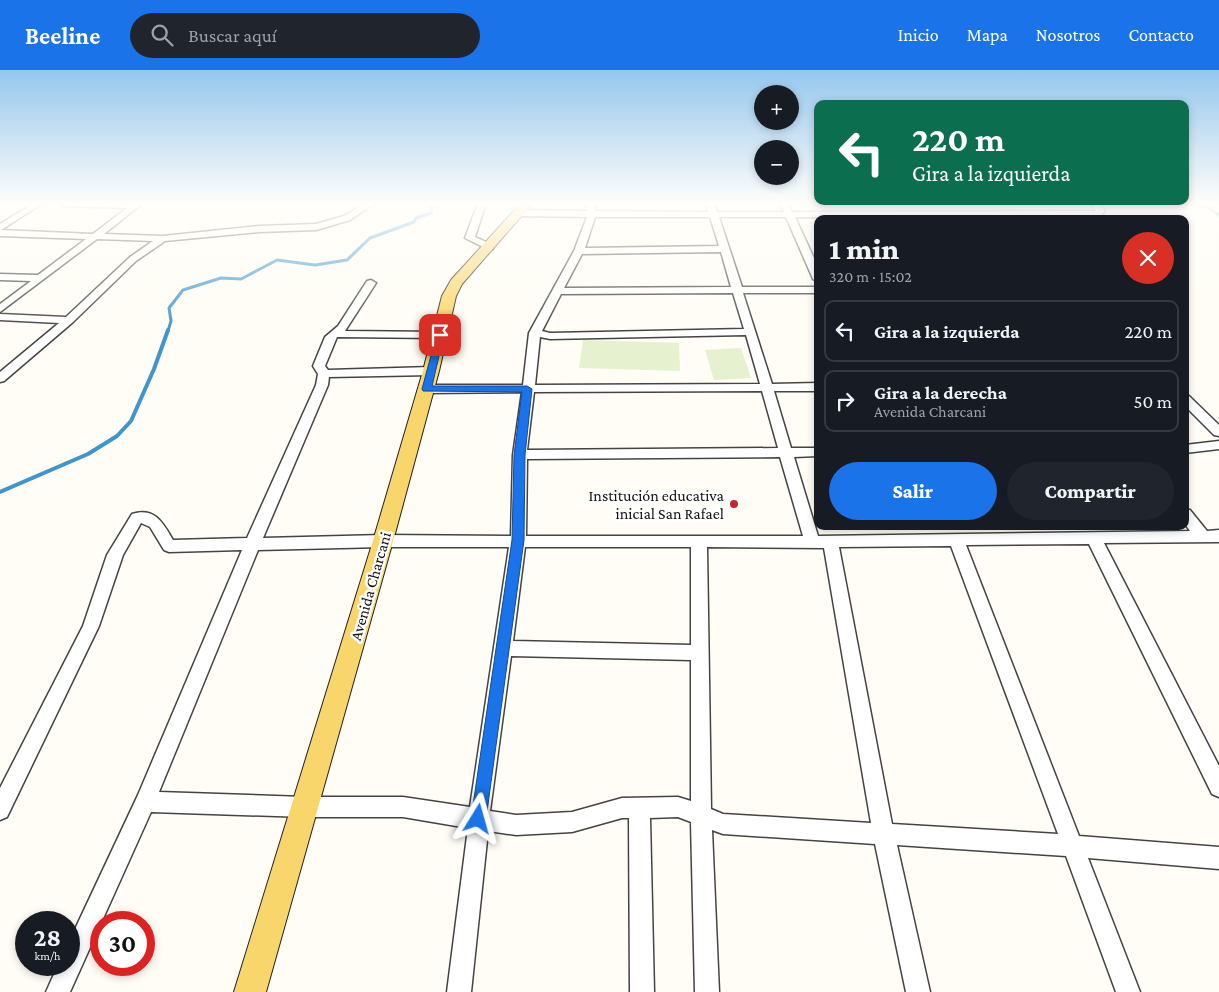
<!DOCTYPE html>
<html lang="es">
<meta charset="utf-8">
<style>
:root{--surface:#171b24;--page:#20242c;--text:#f1f3f6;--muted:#9ea1a6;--line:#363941;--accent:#1a73e8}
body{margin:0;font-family:"Crimson Pro",serif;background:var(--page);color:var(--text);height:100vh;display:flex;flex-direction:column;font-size:19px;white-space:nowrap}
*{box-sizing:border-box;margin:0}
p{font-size:16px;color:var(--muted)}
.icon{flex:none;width:28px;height:28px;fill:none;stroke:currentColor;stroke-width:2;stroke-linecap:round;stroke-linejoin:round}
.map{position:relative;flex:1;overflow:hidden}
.panel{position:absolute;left:814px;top:145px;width:375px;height:315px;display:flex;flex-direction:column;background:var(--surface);border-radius:10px;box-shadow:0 2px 8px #0003}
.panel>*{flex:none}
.guide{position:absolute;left:814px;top:30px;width:375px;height:105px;border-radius:10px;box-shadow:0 2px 8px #0003;background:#0b6e4f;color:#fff;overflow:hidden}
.tools{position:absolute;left:754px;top:15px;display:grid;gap:10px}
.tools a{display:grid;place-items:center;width:45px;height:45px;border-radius:50%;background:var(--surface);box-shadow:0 2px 8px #0003;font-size:25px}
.speed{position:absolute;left:15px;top:841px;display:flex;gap:10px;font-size:25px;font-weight:700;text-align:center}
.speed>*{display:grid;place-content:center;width:65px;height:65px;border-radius:50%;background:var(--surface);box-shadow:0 2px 8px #0003;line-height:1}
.speed small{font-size:12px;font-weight:400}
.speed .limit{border:8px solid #d22;background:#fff;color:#111}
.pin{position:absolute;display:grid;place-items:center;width:42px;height:42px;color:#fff;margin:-21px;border-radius:10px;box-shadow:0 2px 8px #0006}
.me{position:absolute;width:55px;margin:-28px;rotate:8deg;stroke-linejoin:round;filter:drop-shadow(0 0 4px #0008)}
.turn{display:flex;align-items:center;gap:18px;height:105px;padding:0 15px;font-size:22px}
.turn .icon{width:65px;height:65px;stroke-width:2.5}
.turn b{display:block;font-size:35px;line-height:42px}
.round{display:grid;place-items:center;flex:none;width:52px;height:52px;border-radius:26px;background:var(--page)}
.head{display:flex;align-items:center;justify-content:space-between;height:85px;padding:0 15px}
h1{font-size:30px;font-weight:800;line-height:38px}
.primary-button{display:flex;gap:10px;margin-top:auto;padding:10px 15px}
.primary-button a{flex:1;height:58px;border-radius:30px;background:var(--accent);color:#fff;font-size:20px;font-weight:800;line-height:58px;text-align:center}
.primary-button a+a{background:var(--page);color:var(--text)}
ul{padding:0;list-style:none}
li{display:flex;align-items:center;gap:15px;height:62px;margin:0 10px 8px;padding:0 5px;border:2px solid var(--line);border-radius:10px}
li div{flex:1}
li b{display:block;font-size:19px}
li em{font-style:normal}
header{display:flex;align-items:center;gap:30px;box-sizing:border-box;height:70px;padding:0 25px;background:var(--accent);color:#fff}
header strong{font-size:24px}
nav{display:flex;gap:28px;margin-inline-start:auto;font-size:18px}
.search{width:350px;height:45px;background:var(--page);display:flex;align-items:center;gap:12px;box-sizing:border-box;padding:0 18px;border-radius:28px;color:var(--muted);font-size:19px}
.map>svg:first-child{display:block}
</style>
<header>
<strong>Beeline</strong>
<div class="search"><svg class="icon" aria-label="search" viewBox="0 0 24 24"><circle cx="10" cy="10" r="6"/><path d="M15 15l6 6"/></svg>Buscar aquí</div>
<nav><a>Inicio</a><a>Mapa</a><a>Nosotros</a><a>Contacto</a></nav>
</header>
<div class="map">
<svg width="1219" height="922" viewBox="0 0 1219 922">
<rect width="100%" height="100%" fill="#fffdf5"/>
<g fill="#e6f2cf">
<polygon points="583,270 679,273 680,301 579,298"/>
<polygon points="741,278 751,308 714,310 705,280"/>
</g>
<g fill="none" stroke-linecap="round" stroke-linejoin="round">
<g stroke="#3f96cf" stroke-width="3">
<polyline points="1186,133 1206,136 1219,145"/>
<polyline points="168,261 171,251 169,238 183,220 221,208 241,209 277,190 315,195 347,190 370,168 414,152 416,148 431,143 432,135 430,133"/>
</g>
<polyline stroke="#3f96cf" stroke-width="4" points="0,422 88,384 117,366 131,351 154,299 168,260"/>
<defs>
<g id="minor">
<polygon points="34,133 43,133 1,160 93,164 127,138 63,136 59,133 143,133 104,164 163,166 259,156 316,154 344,146 365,133 375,133 350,150 316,160 259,162 165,171 136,191 73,252 4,311 0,312 0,302 59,253 0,250 0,244 66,247 130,187 153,171 97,169 0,242 0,234 31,211 0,210 0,204 38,205 86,169 0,166 0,154"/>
<polygon points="478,133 486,133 475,167 493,175 493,179 487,179 465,168"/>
<path d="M586,133H594L596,141L708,142L706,133H714L717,142H784L780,133H788L792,142L1096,141L1091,133H1099L1105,140L1102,145L1088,148L795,147L818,197V212L813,209L786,147H719L742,217H818V223H743L772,314L818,313V321H774L791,378H818V386L794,387L818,466L1190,461L1185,454V439L1190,440L1207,461L1219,460V472L1104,473L1219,696V727L1212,724L1089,474L966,475L1079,766L1219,777V799L1088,788L1140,922H1116L1066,786L897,775L930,922H906L875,774L723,764L712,760L719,922H695L691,752L678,747L650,748L654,922H630L629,748H622L572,762L516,765L488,761L471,922H447L468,758L403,747H305L151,742L70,922H46L58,895H69V872L138,725L242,480L169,482L164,480L150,457L141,453L123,485L99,556L7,747L0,750V718L83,556L107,485L132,444C155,437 163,453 173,470L247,468L316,315L318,304L313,296L325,267L338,256L367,211L371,210L376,213L345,261L440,262L446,265L440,268L337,267L325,296L328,300L431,297L437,301L431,305L329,307L328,315L263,468L383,465L511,466L513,385L522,322L426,323L420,319L426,315H523L529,263L574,181L587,147L519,146L515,143L519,140L587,141ZM595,147H710L719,176L585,178ZM721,182L731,217L564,218L582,184ZM733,223L744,259L550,263L542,261L561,224ZM746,265L760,314L535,315L540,267L550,269ZM762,321L778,378L527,380L534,322ZM780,387L803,466H526L527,389ZM951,476L1058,764L892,754L839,477ZM383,477H509L470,737L403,727H305L159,722L258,480ZM525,477H691V575L513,571ZM707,477L824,478L871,753L723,744L711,739ZM511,586L691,590V731L678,727L622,728L572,742L516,745L490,741Z"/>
<polygon points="1185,325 1189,326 1219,355 1219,366 1214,365 1185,336"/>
<polygon points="1219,371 1219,379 1185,383 1185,375"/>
</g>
<polygon id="major" points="521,133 533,133 462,214 456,226 439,301 393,471 266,922 234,922 373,471 423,301 442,226 451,210"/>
</defs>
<use href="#minor" stroke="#444" stroke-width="3"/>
<use href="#major" stroke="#222" stroke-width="2"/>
<use href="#minor" fill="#fff" fill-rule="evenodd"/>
<use href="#major" fill="#f9d66b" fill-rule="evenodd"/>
</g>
<linearGradient id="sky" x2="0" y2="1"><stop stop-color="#95c6ee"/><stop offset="0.51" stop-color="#fffefa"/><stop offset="1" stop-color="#fffefa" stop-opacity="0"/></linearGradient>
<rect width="1219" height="262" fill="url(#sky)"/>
<polygon fill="#1a73e8" stroke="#114b97" points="437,263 444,265 432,316 527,316 532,319 525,385 524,470 486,749 484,754 478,757 473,754 471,749 512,470 514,385 522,322 423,321 422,319"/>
<circle fill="#c4262e" stroke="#fff" stroke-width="2" cx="734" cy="434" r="5"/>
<g text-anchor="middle" stroke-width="5" stroke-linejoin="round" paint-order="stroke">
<g font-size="16" fill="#111" stroke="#fff" text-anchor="end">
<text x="724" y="431">Institución educativa<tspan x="724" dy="18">inicial San Rafael</tspan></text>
</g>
<g font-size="16" fill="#111" stroke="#fff">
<text transform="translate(370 516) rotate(-74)" y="6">Avenida Charcani</text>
</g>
</g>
</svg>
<div class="tools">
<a>+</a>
<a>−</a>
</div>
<div class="speed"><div>28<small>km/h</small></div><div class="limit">30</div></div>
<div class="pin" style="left:440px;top:265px;background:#d93025"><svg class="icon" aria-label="arrive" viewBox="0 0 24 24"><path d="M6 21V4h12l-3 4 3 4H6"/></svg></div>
<svg class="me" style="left:478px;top:749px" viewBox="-20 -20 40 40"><path d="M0-17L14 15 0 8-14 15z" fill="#1a73e8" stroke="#fff" stroke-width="4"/></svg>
<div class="guide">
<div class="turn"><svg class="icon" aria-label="left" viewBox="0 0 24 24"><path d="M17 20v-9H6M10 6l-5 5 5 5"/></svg><div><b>220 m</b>Gira a la izquierda</div></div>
</div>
<section class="panel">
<div class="head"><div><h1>1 min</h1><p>320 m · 15:02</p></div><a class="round" style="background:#d93025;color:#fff"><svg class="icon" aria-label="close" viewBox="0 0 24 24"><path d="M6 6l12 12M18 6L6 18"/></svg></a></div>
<ul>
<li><svg class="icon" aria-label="left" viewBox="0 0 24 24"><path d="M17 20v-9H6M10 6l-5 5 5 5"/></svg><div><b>Gira a la izquierda</b></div><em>220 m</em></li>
<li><svg class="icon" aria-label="right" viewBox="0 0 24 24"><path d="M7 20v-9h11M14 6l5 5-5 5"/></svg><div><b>Gira a la derecha</b><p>Avenida Charcani</p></div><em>50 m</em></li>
</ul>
<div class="primary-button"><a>Salir</a><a>Compartir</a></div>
</section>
</div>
